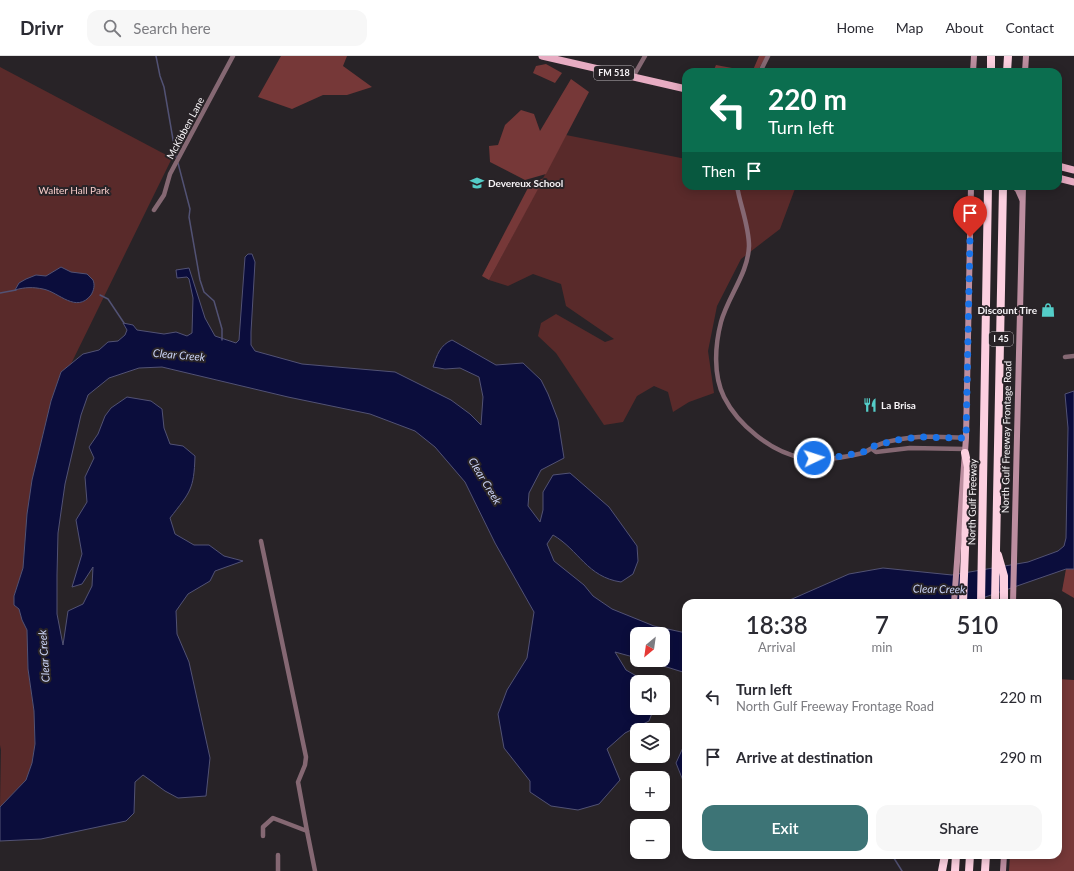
<!DOCTYPE html>
<meta charset="utf-8">
<style>
:root{--surface:#fff;--page:#f7f7f7;--text:#2b2b33;--muted:#7c7c81;--line:#e1e1e2;--accent:#3d7476}
body{margin:0;font-family:Lato,sans-serif;background:var(--page);color:var(--text);height:100vh;display:flex;flex-direction:column;font-size:15px;white-space:nowrap}
*{box-sizing:border-box;margin:0}
p{font-size:13px;color:var(--muted)}
.icon{flex:none;width:22px;height:22px;fill:none;stroke:currentColor;stroke-width:2;stroke-linecap:round;stroke-linejoin:round}
.map{position:relative;flex:1;overflow:hidden}
.details{position:absolute;left:682px;top:543px;width:380px;height:260px;display:flex;flex-direction:column;background:var(--surface);border-radius:12px;box-shadow:0 2px 10px #0003}
.details>*{flex:none}
.top-card{position:absolute;left:682px;top:12px;width:380px;height:122px;border-radius:12px;box-shadow:0 2px 10px #0003;background:#0b6e4f;color:#fff;overflow:hidden}
.needle{width:26px;rotate:209deg}
.tools{position:absolute;left:630px;top:571px;display:grid;gap:8px}
.tools a{display:grid;place-items:center;width:40px;height:40px;border-radius:8px;background:var(--surface);box-shadow:0 2px 10px #0003;font-size:20px}
.pin{position:absolute;display:grid;place-items:center;width:34px;height:34px;color:#fff;margin:-41px -17px;border-radius:50% 50% 50% 0;rotate:-45deg;box-shadow:0 0 4px #0007}
.pin .icon{rotate:45deg}
.me{position:absolute;width:44px;margin:-22px;rotate:86deg;stroke-linejoin:round;filter:drop-shadow(0 0 3px #0008)}
.turn{display:flex;align-items:center;gap:14px;height:84px;padding:0 20px;font-size:18px}
.turn .icon{width:52px;height:52px;stroke-width:2.5}
.turn b{display:block;font-size:28px;line-height:34px}
.then{display:flex;align-items:center;height:38px;padding:0 20px;background:#0003;gap:8px;font-size:15px}
.eta{display:flex;justify-content:space-evenly;align-items:center;height:68px;text-align:center}
.eta b{font-size:24px;font-weight:600;line-height:28px}
.action{display:flex;gap:8px;margin-top:auto;padding:8px 20px}
.action a{flex:1;height:46px;border-radius:12px;background:var(--accent);color:#fff;font-size:16px;font-weight:600;line-height:46px;text-align:center}
.action a+a{background:var(--page);color:var(--text)}
ul{padding:0;list-style:none}
li{display:flex;align-items:center;gap:12px;height:60px;padding:0 20px}
li div{flex:1}
li b{display:block;font-size:15px}
li em{font-style:normal}
header{display:flex;align-items:center;gap:24px;box-sizing:border-box;height:56px;padding:0 20px;background:var(--surface);border-bottom:1px solid var(--line)}
header strong{font-size:19px}
nav{display:flex;gap:22px;margin-inline-start:auto;font-size:14px}
.search{width:280px;height:36px;background:var(--page);display:flex;align-items:center;gap:10px;box-sizing:border-box;padding:0 14px;border-radius:12px;color:var(--muted);font-size:15px}
.map>svg:first-child{display:block}
</style>
<header>
<strong>Drivr</strong>
<div class="search"><svg class="icon" aria-label="search" viewBox="0 0 24 24"><circle cx="10" cy="10" r="6"/><path d="M15 15l6 6"/></svg>Search here</div>
<nav><a>Home</a><a>Map</a><a>About</a><a>Contact</a></nav>
</header>
<div class="map">
<svg width="1074" height="815" viewBox="0 0 1074 815">
<rect width="100%" height="100%" fill="#282327"/>
<g fill="#592a2a">
<polygon points="0,11 172,102 70,310 61,316 51,345 27,458 23,512 14,540 27,574 28,613 34,655 35,688 32,707 26,724 0,751 1,694 0,689"/>
<polygon points="566,79 686,103 686,130 796,130 780,173 741,203 717,250 708,295 714,337 689,346 673,356 668,336 654,330 637,340 623,366 604,369 556,297 538,280 541,267 556,258 605,286 614,283 566,250 561,228 533,218 508,230 489,224"/>
</g>
<g fill="#763838">
<polygon points="281,0 347,0 343,10 372,31 347,39 323,39 292,53 258,41"/>
<polygon points="759,0 766,0 757,16 750,16 753,14"/>
<polygon points="546,8 562,17 555,27 533,17 536,10"/>
<polygon points="716,9 732,12 734,16 713,16"/>
<polygon points="571,23 589,36 546,118 525,124 490,106 489,90 498,89 505,69 521,54 534,58 540,75"/>
<polygon points="544,122 489,224 482,220 530,128"/>
<polygon points="1066,513 1074,513 1074,542 1062,535"/>
<polygon points="1058,623 1074,624 1074,815 1009,815 1010,799 1058,799"/>
</g>
<g fill="#0b0d3c" stroke="#525274">
<path d="M248,198H252L255,206L251,276V289L255,295L302,308L395,316L451,344L470,358L481,369L483,341L479,321L460,312L445,313L433,311C437,299 440,289 452,284L496,309L523,307L541,324L548,338L558,364L564,402L541,414L529,437L528,450L540,466L543,454V436L553,419L570,417L609,451L637,490L638,505L633,518L621,526C587,521 579,494 553,479L547,488L554,505L584,529L593,540L612,553L654,570L686,577V617L644,604H663V578H637V602L615,596L626,614L647,626H637V652H654L649,665L625,677L607,693L620,724L599,748L578,754L551,750L530,736V725L504,692L498,658L507,634L527,602L534,556L495,487L465,426L435,391L415,375L370,358L288,341L162,311L139,312L109,322L88,339L81,359L65,428L58,477L57,519V558L63,589L68,555L83,548L92,530L93,511L82,528L72,531L82,498L76,464L87,446L85,421L94,402L89,391L98,378L105,360L111,352L127,341L151,345L162,353L164,372L170,388L183,390L195,400C194,434 190,436 170,462L175,478L194,489H209L224,500L243,505L215,515L210,525L188,538L176,555L177,578L189,606L210,702L206,740L178,742L165,735L143,719L135,726L134,757L126,765L41,783L0,785V751L26,724L32,707L35,688L34,655L28,613L27,574L22,564L19,553L14,549V540L23,512L27,458L32,424L51,345L61,316L83,298L99,294L108,286L118,285L125,279L127,274L123,267L133,269L137,274L164,278L176,276L187,280L192,277L193,242L189,223L187,221L177,222L176,214L189,212L205,262L215,280L236,287L239,284L245,201Z"/>
<path d="M61,211L71,216L87,218L93,224C95,229 94,234 91,239C76,258 59,236 43,233C33,231 25,231 15,234L19,227L26,223L36,219L46,220Z"/>
<polygon points="1074,335 1074,513 1066,513 968,547 783,547 849,518 883,512 952,519 1028,506 1058,495 1064,490 1066,482 1068,372 1065,338"/>
<polygon points="686,685 686,732 676,707"/>
</g>
<g fill="none" stroke-linecap="round" stroke-linejoin="round">
<g stroke="#525274" stroke-width="1.5">
<polyline points="156,0 160,20 164,31 176,101"/>
<polyline points="178,107 190,153 189,161 200,224 204,236 214,245 222,273 222,284"/>
<polyline points="0,237 16,234"/>
<polyline points="100,239 108,243 124,267"/>
<polyline points="892,799 902,815"/>
</g>
<g stroke="#856873" stroke-width="4.5">
<polyline points="760,16 768,0"/>
<polyline points="633,21 645,0"/>
<path d="M737,130C740,149 749,170 749,190C748,218 728,240 721,266C715,289 713,319 724,341C738,369 771,396 803,402C821,406 845,401 863,397C868,395 871,392 876,390C882,387 890,385 896,384C919,379 943,381 966,382"/>
<polyline points="154,154 164,139 170,118 233,0"/>
<polyline points="1065,301 1074,300"/>
<polyline points="872,393 876,396 910,392 965,393"/>
<polyline points="261,485 306,701 305,709 298,726 307,775"/>
<polyline points="263,780 263,771 273,762 307,775 315,815"/>
<polyline points="278,815 278,799"/>
</g>
<g stroke="#bc8ea0" stroke-width="6">
<polyline points="973,16 974,0"/>
<polyline points="1025,16 1026,0"/>
<polyline points="1014,130 1018,134 1022,143"/>
<polyline points="954,547 966,382 971,130"/>
<polyline points="1013,547 1023,130"/>
<polyline points="1003,815 1004,799"/>
</g>
<g stroke="#e7acc2" stroke-width="7">
<polyline points="542,0 686,33"/>
<polyline points="1058,110 1074,114"/>
<polyline points="1058,122 1074,126"/>
</g>
<g stroke="#fcd0e0" stroke-width="8">
<polyline points="991,16 991,0"/>
<polyline points="1007,16 1008,0"/>
<polyline points="998,499 1004,520 1004,547"/>
<polyline points="963,547 968,411 965,397"/>
<polyline points="981,547 988,130"/>
<polyline points="995,547 1003,130"/>
<polyline points="942,815 945,799"/>
<polyline points="955,815 956,799"/>
<polyline points="969,815 970,799"/>
<polyline points="985,815 986,799"/>
</g>
</g>
<g fill="none" stroke-linecap="round" stroke-linejoin="round">
<polyline stroke="#1a73e8" stroke-width="7" stroke-dasharray="0 12.6" points="814,402 825,403 863,396 872,393 874,390 896,384 918,381 966,382 970,181"/>
</g>
<defs>
<symbol id="school-bare" viewBox="-9 -9 18 18"><path d="M0-5L7-2L0 1L-7-2ZM-4 1L0 2.5L4 1V4Q0 6-4 4Z" fill="#54cdc8" stroke="#282327" stroke-width="2.5" paint-order="stroke"/></symbol>
<symbol id="shop-bare" viewBox="-9 -9 18 18"><path d="M-5-2.5h2.3a2.7 3.5 0 0 1 5.4 0H5L5.5 6h-11ZM-1.5-2.5h3a1.5 2.3 0 0 0-3 0Z" fill="#54cdc8" stroke="#282327" stroke-width="2.5" paint-order="stroke"/></symbol>
<symbol id="restaurant-bare" viewBox="-9 -9 18 18"><path d="M-5-6h1v4h1v-4h1v4h1v-4h1v5L-1.5 .5V6h-2V.5L-5-1ZM5-6V6H3V1.5H1.5Q1.5-4 5-6Z" fill="#54cdc8" stroke="#282327" stroke-width="2.5" paint-order="stroke"/></symbol>
</defs>
<g fill-rule="evenodd">
<use href="#school-bare" x="467" y="117" width="20" height="20"/>
<use href="#shop-bare" x="1038" y="244" width="20" height="20"/>
<use href="#restaurant-bare" x="860" y="339" width="20" height="20"/>
</g>
<g text-anchor="middle" stroke-width="4" stroke-linejoin="round" paint-order="stroke">
<g fill="#282327" stroke="#b9b5b9" stroke-width="1">
<rect x="594" y="10" width="40" height="14" rx="3"/>
<rect x="989" y="276" width="24" height="14" rx="3"/>
</g>
<g font-size="9" font-weight="bold" fill="#f7f4f7">
<text x="614" y="20">FM 518</text>
<text x="1001" y="286">I 45</text>
</g>
<g font-size="10" fill="#f7f4f7" stroke="#282327">
<text transform="translate(185 72) rotate(-62)" y="4">McKibben Lane</text>
<text transform="translate(1006 381) rotate(-89)" y="4">North Gulf Freeway Frontage Road</text>
<text transform="translate(972 446) rotate(-89)" y="4">North Gulf Freeway</text>
</g>
<g font-size="10" font-weight="bold" fill="#f7f4f7" stroke="#282327" text-anchor="start">
<text x="488" y="131">Devereux School</text>
<text x="1037" y="258" text-anchor="end">Discount Tire</text>
<text x="881" y="353">La Brisa</text>
</g>
<g font-size="10" fill="#f6ccca" stroke="#282327">
<text x="74" y="138">Walter Hall Park</text>
</g>
<g font-size="11" font-style="italic" fill="#cbd4f6" stroke="#282327">
<text transform="translate(179 299) rotate(5)" y="4">Clear Creek</text>
<text transform="translate(485 425) rotate(59)" y="4">Clear Creek</text>
<text transform="translate(939 533) rotate(1)" y="4">Clear Creek</text>
<text transform="translate(44 600) rotate(-94)" y="4">Clear Creek</text>
</g>
</g>
</svg>
<div class="tools">
<a><svg class="needle" viewBox="-14 -14 28 28"><path d="M0-13l5 13h-10z" fill="#e53935"/><path d="M0 13l5-13h-10z" fill="#7c7c81"/></svg></a>
<a><svg class="icon" aria-label="sound" viewBox="0 0 24 24"><path d="M4 9h4l5-4v14l-5-4H4zM17 9q2 3 0 6"/></svg></a>
<a><svg class="icon" aria-label="layers" viewBox="0 0 24 24"><path d="M12 4l9 5-9 5-9-5zM3 14l9 5 9-5"/></svg></a>
<a>+</a>
<a>−</a>
</div>
<div class="pin" style="left:970px;top:181px;background:#d93025"><svg class="icon" aria-label="arrive" viewBox="0 0 24 24"><path d="M6 21V4h12l-3 4 3 4H6"/></svg></div>
<svg class="me" style="left:814px;top:402px" viewBox="-20 -20 40 40"><circle r="17" fill="#1a73e8" stroke="#fff" stroke-width="3"/><path d="M0-11L8 9 0 5-8 9z" fill="#fff"/></svg>
<div class="top-card">
<div class="turn"><svg class="icon" aria-label="left" viewBox="0 0 24 24"><path d="M17 20v-9H6M10 6l-5 5 5 5"/></svg><div><b>220 m</b>Turn left</div></div>
<div class="then">Then<svg class="icon" aria-label="arrive" viewBox="0 0 24 24"><path d="M6 21V4h12l-3 4 3 4H6"/></svg></div>
</div>
<section class="details">
<div class="eta">
<div><b>18:38</b><p>Arrival</p></div>
<div><b>7</b><p>min</p></div>
<div><b>510</b><p>m</p></div>
</div>
<ul>
<li><svg class="icon" aria-label="left" viewBox="0 0 24 24"><path d="M17 20v-9H6M10 6l-5 5 5 5"/></svg><div><b>Turn left</b><p>North Gulf Freeway Frontage Road</p></div><em>220 m</em></li>
<li><svg class="icon" aria-label="arrive" viewBox="0 0 24 24"><path d="M6 21V4h12l-3 4 3 4H6"/></svg><div><b>Arrive at destination</b></div><em>290 m</em></li>
</ul>
<div class="action"><a>Exit</a><a>Share</a></div>
</section>
</div>
